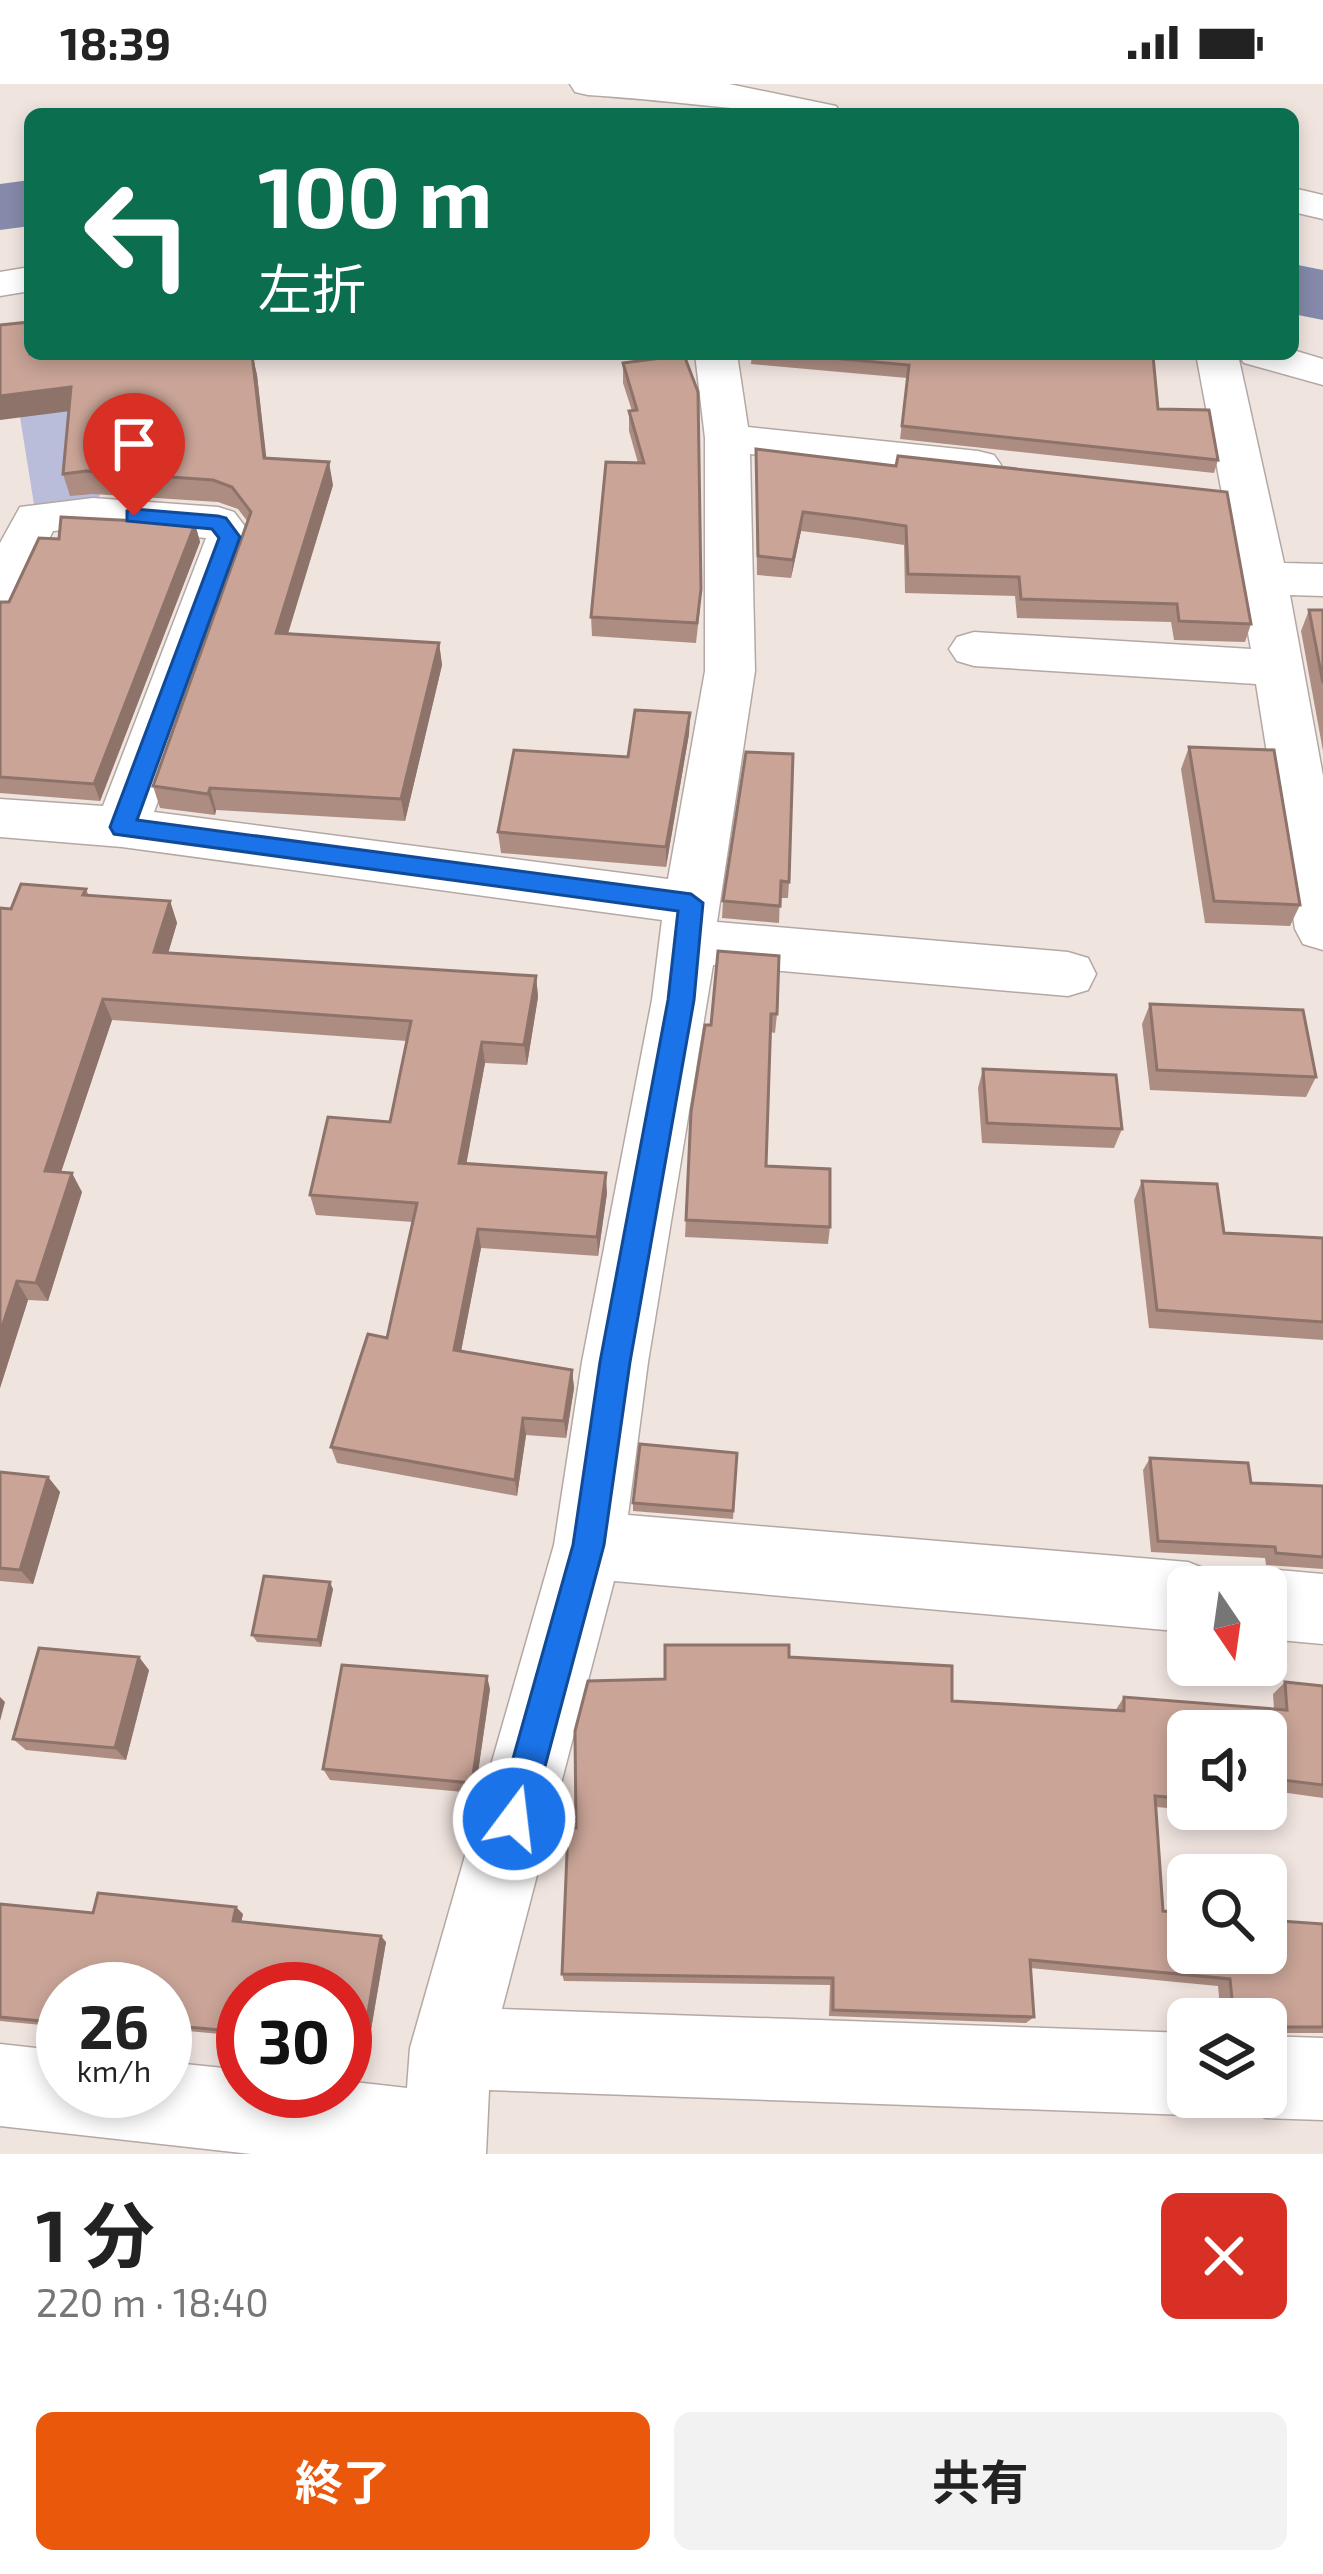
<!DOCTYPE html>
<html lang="ja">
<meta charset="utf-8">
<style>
:root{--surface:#fff;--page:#f2f2f2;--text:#222;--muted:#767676;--accent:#ea580c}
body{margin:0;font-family:"Exo 2","Noto Sans JP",sans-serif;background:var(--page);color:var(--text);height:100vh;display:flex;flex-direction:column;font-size:45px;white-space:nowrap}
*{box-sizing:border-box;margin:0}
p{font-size:39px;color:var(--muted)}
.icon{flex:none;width:66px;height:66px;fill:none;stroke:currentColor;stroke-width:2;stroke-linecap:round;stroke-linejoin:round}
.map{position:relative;height:2070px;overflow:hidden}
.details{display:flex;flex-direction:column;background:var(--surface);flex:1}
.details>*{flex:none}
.banner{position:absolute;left:24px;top:24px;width:1275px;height:252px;border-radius:18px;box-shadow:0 6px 18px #0003;background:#0b6e4f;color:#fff;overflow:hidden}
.needle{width:78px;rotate:167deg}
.fabs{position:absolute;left:1167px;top:1482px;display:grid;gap:24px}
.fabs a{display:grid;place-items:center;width:120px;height:120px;border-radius:18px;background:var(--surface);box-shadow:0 6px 18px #0003;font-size:60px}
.speed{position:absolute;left:36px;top:1878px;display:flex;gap:24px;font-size:60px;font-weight:700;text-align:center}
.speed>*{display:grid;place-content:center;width:156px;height:156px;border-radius:50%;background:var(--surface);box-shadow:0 6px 18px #0003;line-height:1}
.speed small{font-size:30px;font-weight:400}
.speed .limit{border:18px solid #d22;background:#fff;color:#111}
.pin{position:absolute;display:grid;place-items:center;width:102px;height:102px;color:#fff;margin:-123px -51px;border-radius:50% 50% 50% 0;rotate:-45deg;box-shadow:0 0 12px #0007}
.pin .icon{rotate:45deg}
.me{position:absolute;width:132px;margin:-66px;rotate:15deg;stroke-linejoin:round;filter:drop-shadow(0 0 9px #0008)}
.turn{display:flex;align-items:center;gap:42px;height:252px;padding:0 36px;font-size:54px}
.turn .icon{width:156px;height:156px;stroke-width:2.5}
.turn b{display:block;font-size:84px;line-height:102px}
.round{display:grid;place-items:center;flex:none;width:126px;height:126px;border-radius:18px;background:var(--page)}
.overview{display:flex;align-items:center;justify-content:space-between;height:204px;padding:0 36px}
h1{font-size:72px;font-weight:700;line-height:90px}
.action{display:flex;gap:24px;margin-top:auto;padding:24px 36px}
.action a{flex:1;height:138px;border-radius:18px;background:var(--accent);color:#fff;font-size:48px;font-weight:700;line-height:138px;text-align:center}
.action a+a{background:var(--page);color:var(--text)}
.status{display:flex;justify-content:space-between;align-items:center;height:84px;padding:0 60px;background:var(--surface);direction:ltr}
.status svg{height:33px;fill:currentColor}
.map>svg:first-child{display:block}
</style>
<div class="status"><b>18:39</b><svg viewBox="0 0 49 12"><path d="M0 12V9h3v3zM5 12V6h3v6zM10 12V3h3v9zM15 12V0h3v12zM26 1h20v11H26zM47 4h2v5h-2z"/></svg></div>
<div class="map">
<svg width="1323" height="2070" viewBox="0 0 1323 2070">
<rect width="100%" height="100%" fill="#f0e4df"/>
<polygon fill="#b9bdda" points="144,292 93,429 36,433 20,333"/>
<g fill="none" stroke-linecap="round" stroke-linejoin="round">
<g fill="#858aaa" fill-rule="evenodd">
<polygon points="30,96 30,142 0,146 0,100"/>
<polygon points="1293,180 1323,186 1323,236 1293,230"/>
</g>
<defs>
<g id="minor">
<path d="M570,0H729L836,22L841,30C757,30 673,16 588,11L575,8Z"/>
<polygon points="1293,104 1323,111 1323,135 1293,128"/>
<polygon points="30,183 30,207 0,212 0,188"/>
<polygon points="1293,266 1323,275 1323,301 1244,279 1238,271 1284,479 1323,480 1323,512 1290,511 1323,692 1323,866 1303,860 1295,845 1256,600 974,582 957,577 949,565 957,553 974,548 1251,565 1196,270 1293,270"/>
<polygon points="695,270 737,270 748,343 978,367 994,371 1001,381 994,391 978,395 750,370 755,587 717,838 1068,868 1088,874 1096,890 1088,906 1068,912 713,881 648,1278 628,1431 1188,1478 1213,1488 1219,1503 1188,1503 1188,1548 614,1497 502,1925 1188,1949 1188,2013 1219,2013 1217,2019 1188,2031 489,2006 486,2070 251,2070 0,2042 0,1960 63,1967 63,2007 165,2007 165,1978 243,1986 243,2007 345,2007 345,1997 407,2004 410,1964 554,1461 582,1278 652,916 662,836 122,763 0,753 0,715 103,722 206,454 93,444 53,447 17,519 0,524 0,459 20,423 93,414 218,423 234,428 253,453 154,728 668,795 705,587 705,354"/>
<polygon points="1266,1485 1323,1490 1323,1560 1266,1555 1266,1503 1238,1503 1241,1495"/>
<polygon points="1266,1952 1323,1954 1323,2036 1266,2034 1237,2022 1233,2013 1266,2013"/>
</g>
</defs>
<use href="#minor" stroke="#b4a8a4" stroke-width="3"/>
<use href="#minor" fill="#fff" fill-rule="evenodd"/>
</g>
<g fill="#ad8d82">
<polygon points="252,270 257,291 266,375 333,401 288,550 439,559 442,581 405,737 216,726 215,731 160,724 153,702 248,438 238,425 218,418 93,410 70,412 63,390"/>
<polygon points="752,270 1118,270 1158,325 1218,376 1214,389 900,355 907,294 751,280"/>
<polygon points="623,279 700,524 696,559 592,552 591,533 638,379 629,347 629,327 632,327 623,299"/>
<polygon points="756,365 1251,540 1245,558 1174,556 1171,538 1017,534 1015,512 905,509 904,461 857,454 801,447 791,494 757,491"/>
<polygon points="195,440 200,458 100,717 0,709 0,521 9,518 59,455"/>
<polygon points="1309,526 1323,526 1323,667 1301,547"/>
<polygon points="690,629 689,650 666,783 501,769 498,748 628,673"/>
<polygon points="1189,663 1300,821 1290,842 1205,839 1181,685"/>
<polygon points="746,668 789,798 788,814 780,814 779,839 722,834 723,817"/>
<polygon points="86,805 89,812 170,817 177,839 168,869 536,892 538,913 527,981 485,979 466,1079 607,1109 598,1172 481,1164 461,1267 572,1286 574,1304 566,1354 526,1351 517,1412 337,1379 331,1363 387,1254 413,1138 316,1131 310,1111 390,1038 407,957 112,936 61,1088 82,1108 48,1217 28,1216 0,1304 0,824 11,825"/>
<polygon points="718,867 777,930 775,949 770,948 766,1082 830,1143 828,1160 685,1153 691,1028 711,941"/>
<polygon points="1150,920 1316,993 1306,1013 1150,1006 1142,940"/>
<polygon points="983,985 1122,1045 1114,1064 982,1059 978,1004"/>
<polygon points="1142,1097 1224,1149 1323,1154 1323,1256 1149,1244 1134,1116"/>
<polygon points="737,1369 733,1435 633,1427 633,1419"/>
<polygon points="1150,1374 1251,1399 1323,1402 1323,1485 1266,1481 1265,1474 1151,1468 1143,1386"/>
<polygon points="0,1388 48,1393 60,1408 33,1500 0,1497"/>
<polygon points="333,1505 321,1563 257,1558 252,1551"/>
<polygon points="789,1573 952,1617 1115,1627 1124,1613 1274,1625 1273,1610 1285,1598 1323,1602 1323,1714 1266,1706 1266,1647 1188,1647 1188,1725 1248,1725 1241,1730 1156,1723 1163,1827 1323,1840 1323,1949 1266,1949 1266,1935 1221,1935 1218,1902 1030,1884 1034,1933 1026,1939 829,1932 830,1901 564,1897 562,1890 576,1744 665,1595"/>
<polygon points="149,1586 126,1676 26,1666 13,1655"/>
<polygon points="490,1605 475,1709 330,1696 323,1685"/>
<polygon points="0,1820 93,1829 243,1830 241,1838 386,1858 368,1963 345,1961 345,1905 243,1905 243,1952 165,1945 165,1905 63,1905 63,1936 54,1935 52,1942 0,1937"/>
</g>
<g fill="#8d736a">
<polygon points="252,270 257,291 269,397 264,374"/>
<polygon points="71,303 78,326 0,336 0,312"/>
<polygon points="329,378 333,401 281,572 276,549"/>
<polygon points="803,428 801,447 791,494 793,476"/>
<polygon points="195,440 200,458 100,717 94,700"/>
<polygon points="439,559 442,581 405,737 401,715"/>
<polygon points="690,629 689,650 666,783 666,763"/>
<polygon points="210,704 216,726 215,731 208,710"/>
<polygon points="170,817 177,839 162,890 154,868"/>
<polygon points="536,892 538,913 527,981 524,961"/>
<polygon points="103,915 112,936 55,1106 45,1087"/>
<polygon points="482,958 485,979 463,1098 459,1079"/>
<polygon points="72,1089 82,1108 48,1217 36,1199"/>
<polygon points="606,1089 607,1109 598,1172 597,1153"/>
<polygon points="478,1145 481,1164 458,1283 454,1266"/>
<polygon points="17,1197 28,1216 0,1304 0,1249"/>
<polygon points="572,1286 574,1304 566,1354 564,1337"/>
<polygon points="523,1334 526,1351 517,1412 515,1396"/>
<polygon points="48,1393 60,1408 33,1500 20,1486"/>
<polygon points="330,1498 333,1505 321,1563 318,1556"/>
<polygon points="139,1573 149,1586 126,1676 115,1664"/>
<polygon points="487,1592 490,1605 475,1709 472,1699"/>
<polygon points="0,1613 5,1618 0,1637"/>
<polygon points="236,1823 243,1830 240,1844 233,1837"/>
<polygon points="381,1852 386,1858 368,1963 363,1958"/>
<polygon points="43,1930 54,1935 52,1942 41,1937"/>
</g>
<g fill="#c9a497" stroke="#8d736a" stroke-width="3">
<polygon points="30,238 30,270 252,270 264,374 329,378 276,549 439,559 401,715 210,704 208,710 153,702 251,428 232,403 213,396 86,387 63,390 71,303 0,312 0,241"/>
<polygon points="787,270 1118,270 1153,272 1158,325 1209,326 1218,376 902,342 909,281"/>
<polygon points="684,271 698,308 701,505 697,539 591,533 606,378 644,379 629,327 637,326 623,279"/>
<polygon points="756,365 896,382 898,372 1227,408 1251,540 1179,537 1177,520 1021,515 1019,493 908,490 906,442 859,435 803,428 793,476 758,472"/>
<polygon points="61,433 195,440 94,700 0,693 0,521 1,518 9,518 39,454 59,455"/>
<polygon points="1309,526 1323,526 1323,599"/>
<polygon points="635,626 690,629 666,763 498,748 514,666 628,673"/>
<polygon points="1189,663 1274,666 1300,821 1214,817"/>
<polygon points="746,668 793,670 789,798 781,797 780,822 723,817"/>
<polygon points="21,800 86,805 83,811 170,817 154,868 536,892 524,961 482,958 459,1079 606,1089 597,1153 478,1145 454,1266 572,1286 564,1337 523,1334 515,1396 331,1363 368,1250 387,1254 417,1119 310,1111 328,1033 390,1038 411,937 103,915 45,1087 72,1089 36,1199 17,1197 0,1249 0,824 11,825"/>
<polygon points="718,867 779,872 777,930 771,930 766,1082 830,1085 830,1143 686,1136 691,1028 705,941 711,941"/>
<polygon points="1150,920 1303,926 1316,993 1157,986"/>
<polygon points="983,985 1116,991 1122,1045 987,1039"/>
<polygon points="1142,1097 1217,1100 1224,1149 1323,1154 1323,1238 1157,1226"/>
<polygon points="640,1360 737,1369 733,1427 633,1419"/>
<polygon points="1150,1374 1248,1379 1251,1399 1323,1402 1323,1473 1276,1469 1275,1463 1158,1457"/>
<polygon points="0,1388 48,1393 20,1486 0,1484"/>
<polygon points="264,1492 330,1498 318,1556 252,1551"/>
<polygon points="665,1561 789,1561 789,1573 952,1582 952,1617 1124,1627 1124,1613 1287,1626 1285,1598 1323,1602 1323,1701 1266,1694 1266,1647 1188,1647 1188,1715 1155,1712 1163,1827 1188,1829 1188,1869 1266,1869 1266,1836 1323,1840 1323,1943 1266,1943 1266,1935 1234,1935 1230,1895 1030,1876 1034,1933 833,1926 833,1894 562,1890 568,1744 576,1744 575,1647 588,1597 665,1595"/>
<polygon points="39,1564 139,1573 115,1664 13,1655"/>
<polygon points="342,1581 487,1592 472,1699 323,1685"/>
<polygon points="98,1809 236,1823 233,1837 381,1852 363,1958 345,1957 345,1905 243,1905 243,1948 165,1941 165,1905 63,1905 63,1932 43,1930 41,1937 0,1933 0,1820 93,1829"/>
</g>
<polygon fill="#1a73e8" stroke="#114b97" stroke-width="3" points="134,425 218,432 226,434 240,453 137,736 691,810 703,819 694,916 630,1278 604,1461 531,1735 526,1747 514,1753 501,1747 496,1735 573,1461 600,1278 668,916 678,827 114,750 110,743 219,454 212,445 127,437 127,427"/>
</svg>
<div class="fabs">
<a><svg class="needle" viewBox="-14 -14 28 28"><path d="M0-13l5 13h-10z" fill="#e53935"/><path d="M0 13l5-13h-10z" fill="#767676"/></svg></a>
<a><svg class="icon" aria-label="sound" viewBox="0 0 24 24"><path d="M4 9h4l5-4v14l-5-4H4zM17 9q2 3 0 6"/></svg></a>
<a><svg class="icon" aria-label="search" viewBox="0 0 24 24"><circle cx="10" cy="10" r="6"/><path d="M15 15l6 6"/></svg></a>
<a><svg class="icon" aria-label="layers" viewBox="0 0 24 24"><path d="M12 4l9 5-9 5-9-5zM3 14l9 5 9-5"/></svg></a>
</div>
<div class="speed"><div>26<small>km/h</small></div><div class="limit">30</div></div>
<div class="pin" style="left:134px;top:432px;background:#d93025"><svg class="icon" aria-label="arrive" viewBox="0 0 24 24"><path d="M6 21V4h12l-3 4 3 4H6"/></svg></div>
<svg class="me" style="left:514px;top:1735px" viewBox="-20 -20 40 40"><circle r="17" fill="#1a73e8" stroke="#fff" stroke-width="3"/><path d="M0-11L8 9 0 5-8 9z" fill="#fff"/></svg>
<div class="banner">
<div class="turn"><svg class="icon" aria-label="left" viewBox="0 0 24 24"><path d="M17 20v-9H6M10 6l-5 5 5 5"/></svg><div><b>100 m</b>左折</div></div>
</div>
</div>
<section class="details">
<div class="overview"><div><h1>1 分</h1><p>220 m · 18:40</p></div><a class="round" style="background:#d93025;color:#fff"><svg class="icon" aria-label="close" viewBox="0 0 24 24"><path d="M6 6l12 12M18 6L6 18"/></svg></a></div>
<div class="action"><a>終了</a><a>共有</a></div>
</section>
